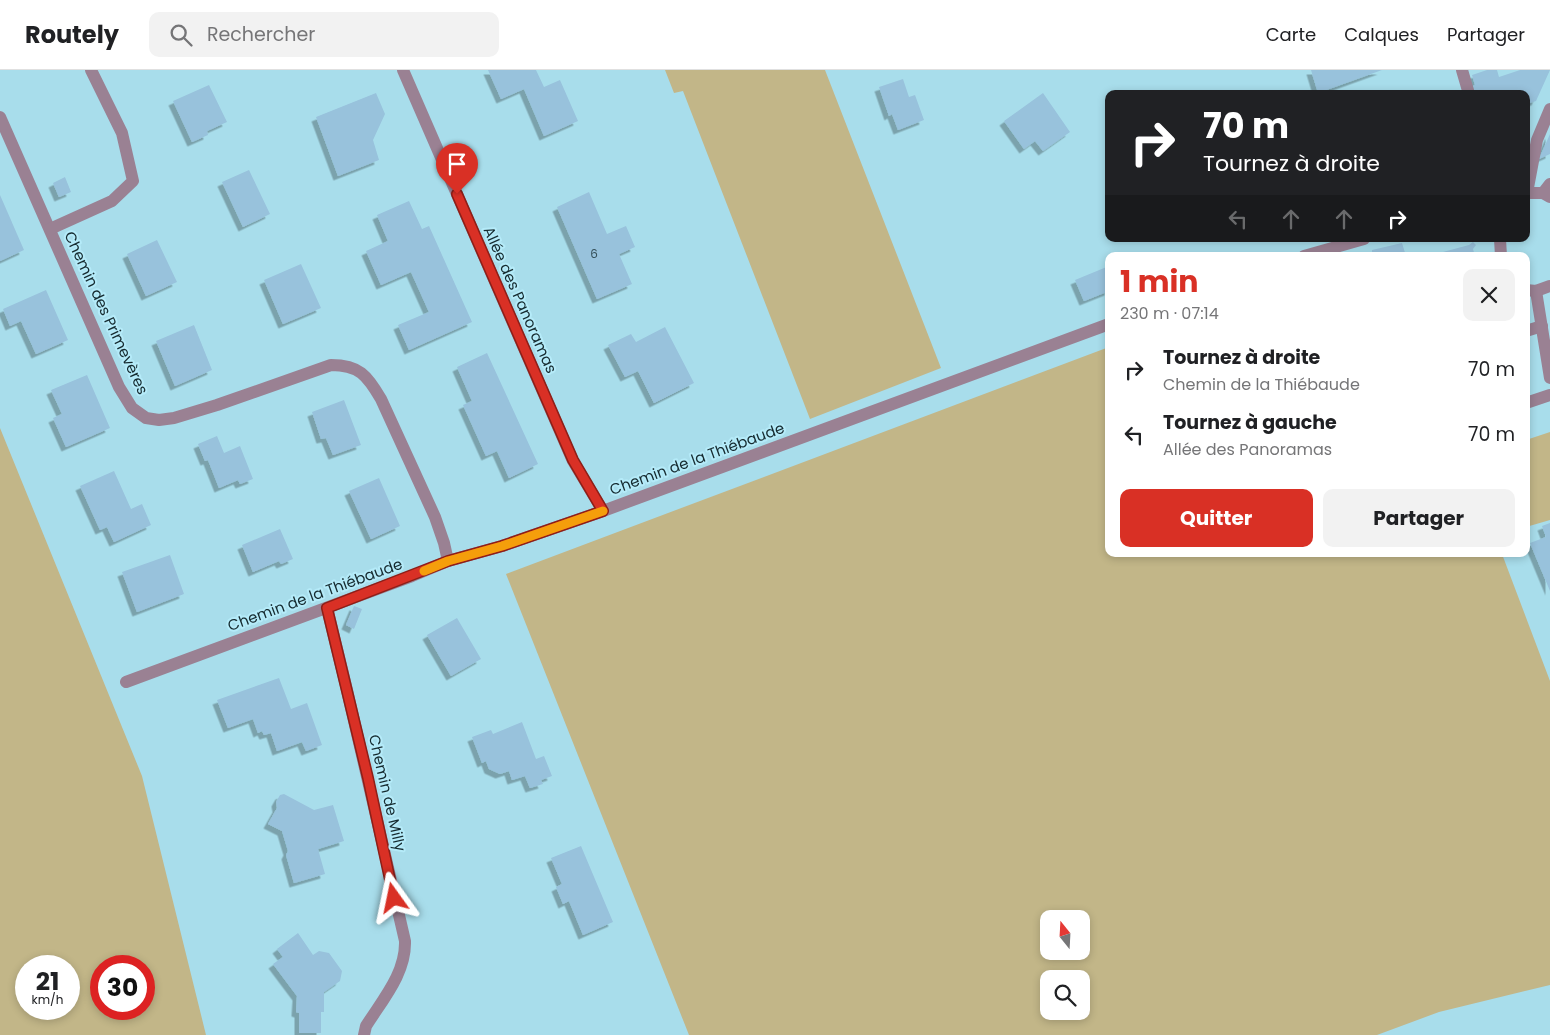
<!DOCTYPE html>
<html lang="fr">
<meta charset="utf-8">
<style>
:root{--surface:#fff;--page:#f2f2f2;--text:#202124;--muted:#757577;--line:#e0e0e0;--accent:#d93025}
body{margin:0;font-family:Poppins,sans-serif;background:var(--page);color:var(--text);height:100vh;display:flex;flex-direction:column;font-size:19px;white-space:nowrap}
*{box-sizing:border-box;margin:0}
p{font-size:16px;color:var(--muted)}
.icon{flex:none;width:28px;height:28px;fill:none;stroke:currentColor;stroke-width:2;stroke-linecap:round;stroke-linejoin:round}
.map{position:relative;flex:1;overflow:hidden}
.sheet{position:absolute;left:1105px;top:182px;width:425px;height:305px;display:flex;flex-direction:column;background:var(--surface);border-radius:10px;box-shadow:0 2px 8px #0003}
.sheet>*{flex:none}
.top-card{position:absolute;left:1105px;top:20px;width:425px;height:152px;border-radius:10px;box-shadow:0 2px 8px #0003;background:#202124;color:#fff;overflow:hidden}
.needle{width:32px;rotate:342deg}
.tools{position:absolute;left:1040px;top:840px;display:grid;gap:10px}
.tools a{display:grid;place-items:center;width:50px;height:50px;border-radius:10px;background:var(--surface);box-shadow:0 2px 8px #0003;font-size:25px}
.speed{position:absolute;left:15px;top:885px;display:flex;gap:10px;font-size:25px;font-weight:700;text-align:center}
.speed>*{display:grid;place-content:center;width:65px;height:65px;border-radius:50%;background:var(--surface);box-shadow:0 2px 8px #0003;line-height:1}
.speed small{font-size:12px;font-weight:400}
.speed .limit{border:8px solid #d22;background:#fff;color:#111}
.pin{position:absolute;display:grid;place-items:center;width:42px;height:42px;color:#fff;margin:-51px -21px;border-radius:50% 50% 50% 0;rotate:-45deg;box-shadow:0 0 5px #0007}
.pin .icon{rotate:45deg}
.me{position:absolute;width:55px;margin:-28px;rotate:348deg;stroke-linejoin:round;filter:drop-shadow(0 0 4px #0008)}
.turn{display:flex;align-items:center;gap:18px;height:105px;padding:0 15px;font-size:22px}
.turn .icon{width:65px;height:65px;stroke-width:2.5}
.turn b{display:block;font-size:35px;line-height:42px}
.lanes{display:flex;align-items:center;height:48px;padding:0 15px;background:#0003;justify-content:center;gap:25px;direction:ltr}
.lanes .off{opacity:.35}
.round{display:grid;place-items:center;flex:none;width:52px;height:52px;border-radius:10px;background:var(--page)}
.overview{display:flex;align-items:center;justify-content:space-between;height:85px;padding:0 15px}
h1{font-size:30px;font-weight:700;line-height:38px;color:var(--accent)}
.cta{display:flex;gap:10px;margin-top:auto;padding:10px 15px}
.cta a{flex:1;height:58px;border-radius:10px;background:var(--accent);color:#fff;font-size:20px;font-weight:700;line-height:58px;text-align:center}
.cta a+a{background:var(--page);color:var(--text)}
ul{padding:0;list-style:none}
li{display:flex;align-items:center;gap:15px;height:65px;padding:0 15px}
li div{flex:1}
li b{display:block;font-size:19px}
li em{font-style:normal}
header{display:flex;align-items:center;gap:30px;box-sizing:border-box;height:70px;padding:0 25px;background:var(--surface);border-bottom:1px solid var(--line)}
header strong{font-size:24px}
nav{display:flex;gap:28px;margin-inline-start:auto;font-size:18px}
.search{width:350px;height:45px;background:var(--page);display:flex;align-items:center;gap:12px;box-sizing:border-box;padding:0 18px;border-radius:10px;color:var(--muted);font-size:19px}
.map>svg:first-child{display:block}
</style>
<header>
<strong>Routely</strong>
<div class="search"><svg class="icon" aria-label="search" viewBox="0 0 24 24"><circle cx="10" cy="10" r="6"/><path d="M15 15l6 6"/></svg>Rechercher</div>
<nav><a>Carte</a><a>Calques</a><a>Partager</a></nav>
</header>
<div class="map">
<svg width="1550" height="965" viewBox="0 0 1550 965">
<defs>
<filter id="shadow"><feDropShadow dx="-4.5" dy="4.5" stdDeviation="0" flood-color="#0004"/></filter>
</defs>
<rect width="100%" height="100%" fill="#a8ddeb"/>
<g fill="#c2b688" fill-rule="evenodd">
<polygon points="665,0 825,0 941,298 810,349 683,21 674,23"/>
<path d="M1109,277V484H1502L1550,611V915L1439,942L1377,965H689L506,504ZM1049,849H1081V881H1049ZM1049,909H1081V941H1049Z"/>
<path d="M0,358L142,706L206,965H0ZM69,896V939H26V896ZM144,896V939H101V896Z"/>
<polygon points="1550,362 1550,450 1526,457 1526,370"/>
</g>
<g fill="#98c2dc" filter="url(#shadow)">
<polygon points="488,0 536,0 544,17 560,10 578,51 544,66 524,19 501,29"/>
<polygon points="1311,0 1382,0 1318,23"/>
<polygon points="1487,0 1497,0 1499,7 1520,0 1550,0 1536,31 1526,34 1526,24 1475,24 1473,16 1475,15 1472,5"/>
<polygon points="903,9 909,27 915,25 924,50 898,60 892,44 889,46 879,17"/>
<polygon points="209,15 227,52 207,61 208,65 192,72 173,31"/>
<polygon points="376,23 385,44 373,70 379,90 338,106 316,47"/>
<polygon points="1043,23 1070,62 1043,81 1035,71 1024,79 1004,51"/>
<polygon points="1550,64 1550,84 1539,89"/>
<polygon points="249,100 270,144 243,157 222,112"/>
<polygon points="65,107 71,122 59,127 53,113"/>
<polygon points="589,122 607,164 626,156 635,177 619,184 632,214 597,229 557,137"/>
<polygon points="0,125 24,180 0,191"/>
<polygon points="409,131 422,159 429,156 472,252 409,280 398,255 429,242 411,202 381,215 366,181 388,171 377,145"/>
<polygon points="157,170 177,212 146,226 127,184"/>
<polygon points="1473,172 1476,175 1473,179 1475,186 1428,186 1469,175"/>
<polygon points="1402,173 1406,186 1360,186 1372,183 1372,180"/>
<polygon points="301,194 321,238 283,254 264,210"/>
<polygon points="1109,196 1109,221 1084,231 1075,210"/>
<polygon points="46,220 68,270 36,284 21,251 10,256 3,239"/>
<polygon points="194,255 212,300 175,316 156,271"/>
<polygon points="665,257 694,313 654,333 638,301 625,307 608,275 631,264 636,272"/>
<polygon points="487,283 538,394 509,408 497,381 486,386 463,335 472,331 457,297"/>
<polygon points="87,305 110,358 66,377 53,348 62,344 51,320"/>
<polygon points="344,330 361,375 333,385 326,368 321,369 312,342"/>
<polygon points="217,366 224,383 240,376 253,409 240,414 238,410 219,418 208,390 205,391 198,374"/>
<polygon points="114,401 131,439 142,434 151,455 114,472 107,457 100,460 80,416"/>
<polygon points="379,408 400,456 371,469 349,421"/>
<polygon points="1550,453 1550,521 1530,473 1546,467 1542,456"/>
<polygon points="280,459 293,489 281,494 279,491 253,502 242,475"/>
<polygon points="170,485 184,524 137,542 122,502"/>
<polygon points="354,536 362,539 354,559 346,555"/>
<polygon points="457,548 481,589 451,606 427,565"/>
<polygon points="279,608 291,639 307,633 322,675 306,681 302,672 277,681 271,663 264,665 262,661 258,663 253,649 228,658 217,630"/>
<polygon points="522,652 536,689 544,686 552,706 541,710 543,714 530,718 525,706 512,710 509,701 500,704 489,699 486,691 482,693 472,667 491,660 493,664"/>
<polygon points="284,724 314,740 333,735 344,771 318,779 325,804 294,813 286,785 288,781 282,761 268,754 277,738 276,732 280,725"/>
<polygon points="581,776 613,852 583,865 569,831 563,834 556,817 562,814 551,788"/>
<polygon points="298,863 313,885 319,881 329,883 342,901 340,911 324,922 324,942 321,942 321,963 299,963 299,943 296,942 297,926 273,894 283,887 277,879"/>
</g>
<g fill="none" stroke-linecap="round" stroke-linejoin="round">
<g stroke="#9a8193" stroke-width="12">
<polyline points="1526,261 1542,256"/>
<polyline points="1526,333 1550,325"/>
</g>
<g stroke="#9a8193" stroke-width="12">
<polyline points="403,0 573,391 603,441"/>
<path d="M0,47L119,317L132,338L146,348L159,350L174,348L217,335L331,295C359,295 367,305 381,329L435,447L444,473L448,491"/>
<polyline points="1543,123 1550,114"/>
<polyline points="50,159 112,131 133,111 122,63 91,0"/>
<polyline points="1304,186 1364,169"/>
<path d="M327,538L346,616L405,871C406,903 383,929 366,956L364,965"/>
<polyline points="126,612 412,506 448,491 502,476 603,441 1109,254"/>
</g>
<g stroke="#9a8193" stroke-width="12">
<polyline points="1462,0 1469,24"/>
<polyline points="1526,123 1543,123 1550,127"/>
<polyline points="1527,123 1537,70 1550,39"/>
<polyline points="1500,169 1501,186"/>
<polyline points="1526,220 1536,221 1550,216"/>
<polyline points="1536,221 1550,308"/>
</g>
</g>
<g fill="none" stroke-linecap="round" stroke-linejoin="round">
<defs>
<polyline id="route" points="394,828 368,708 327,538 448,491 502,476 603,441 573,390 457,124"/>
</defs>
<use href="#route" stroke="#8d1f18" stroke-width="12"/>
<use href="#route" stroke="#d93025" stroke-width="9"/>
<polyline stroke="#f59e0b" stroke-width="9" points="424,501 448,491 502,476 603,441"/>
</g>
<g text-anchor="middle" stroke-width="4" stroke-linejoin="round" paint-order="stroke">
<g font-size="12" fill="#36505a">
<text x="594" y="188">6</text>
</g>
<g font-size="15" fill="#152a2f" stroke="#b5ebf9">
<text transform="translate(520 230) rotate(66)" y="5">Allée des Panoramas</text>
<text transform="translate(106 243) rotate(65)" y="5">Chemin des Primevères</text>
<text transform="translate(697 389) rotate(-20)" y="5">Chemin de la Thiébaude</text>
<text transform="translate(315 525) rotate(-20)" y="5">Chemin de la Thiébaude</text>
<text transform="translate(387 723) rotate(77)" y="5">Chemin de Milly</text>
</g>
</g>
</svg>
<div class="tools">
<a><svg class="needle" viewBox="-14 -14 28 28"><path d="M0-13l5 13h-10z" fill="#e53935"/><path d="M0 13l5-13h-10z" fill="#757577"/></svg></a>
<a><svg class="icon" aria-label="search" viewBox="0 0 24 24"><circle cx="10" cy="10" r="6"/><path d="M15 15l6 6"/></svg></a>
</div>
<div class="speed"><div>21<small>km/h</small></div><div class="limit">30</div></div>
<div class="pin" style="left:457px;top:124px;background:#d93025"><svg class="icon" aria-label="arrive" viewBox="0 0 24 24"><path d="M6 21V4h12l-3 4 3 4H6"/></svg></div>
<svg class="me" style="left:394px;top:828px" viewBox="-20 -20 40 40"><path d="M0-17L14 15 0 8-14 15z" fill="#d93025" stroke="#fff" stroke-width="4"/></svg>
<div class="top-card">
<div class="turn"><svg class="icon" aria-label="right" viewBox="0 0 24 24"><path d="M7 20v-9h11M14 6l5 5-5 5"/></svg><div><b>70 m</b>Tournez à droite</div></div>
<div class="lanes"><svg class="icon off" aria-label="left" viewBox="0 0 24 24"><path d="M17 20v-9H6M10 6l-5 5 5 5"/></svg><svg class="icon off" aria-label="ahead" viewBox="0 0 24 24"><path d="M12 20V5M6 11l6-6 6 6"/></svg><svg class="icon off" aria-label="ahead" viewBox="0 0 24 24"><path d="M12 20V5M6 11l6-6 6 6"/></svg><svg class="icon" aria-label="right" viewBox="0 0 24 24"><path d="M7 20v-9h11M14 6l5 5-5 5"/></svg></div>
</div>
<section class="sheet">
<div class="overview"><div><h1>1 min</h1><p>230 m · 07:14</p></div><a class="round"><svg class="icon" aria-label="close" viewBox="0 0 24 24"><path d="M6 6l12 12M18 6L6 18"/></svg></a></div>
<ul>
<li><svg class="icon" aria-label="right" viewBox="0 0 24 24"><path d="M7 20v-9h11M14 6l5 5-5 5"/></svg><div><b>Tournez à droite</b><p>Chemin de la Thiébaude</p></div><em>70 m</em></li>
<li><svg class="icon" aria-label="left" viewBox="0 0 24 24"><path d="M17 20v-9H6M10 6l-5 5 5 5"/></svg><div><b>Tournez à gauche</b><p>Allée des Panoramas</p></div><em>70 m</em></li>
</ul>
<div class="cta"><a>Quitter</a><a>Partager</a></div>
</section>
</div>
